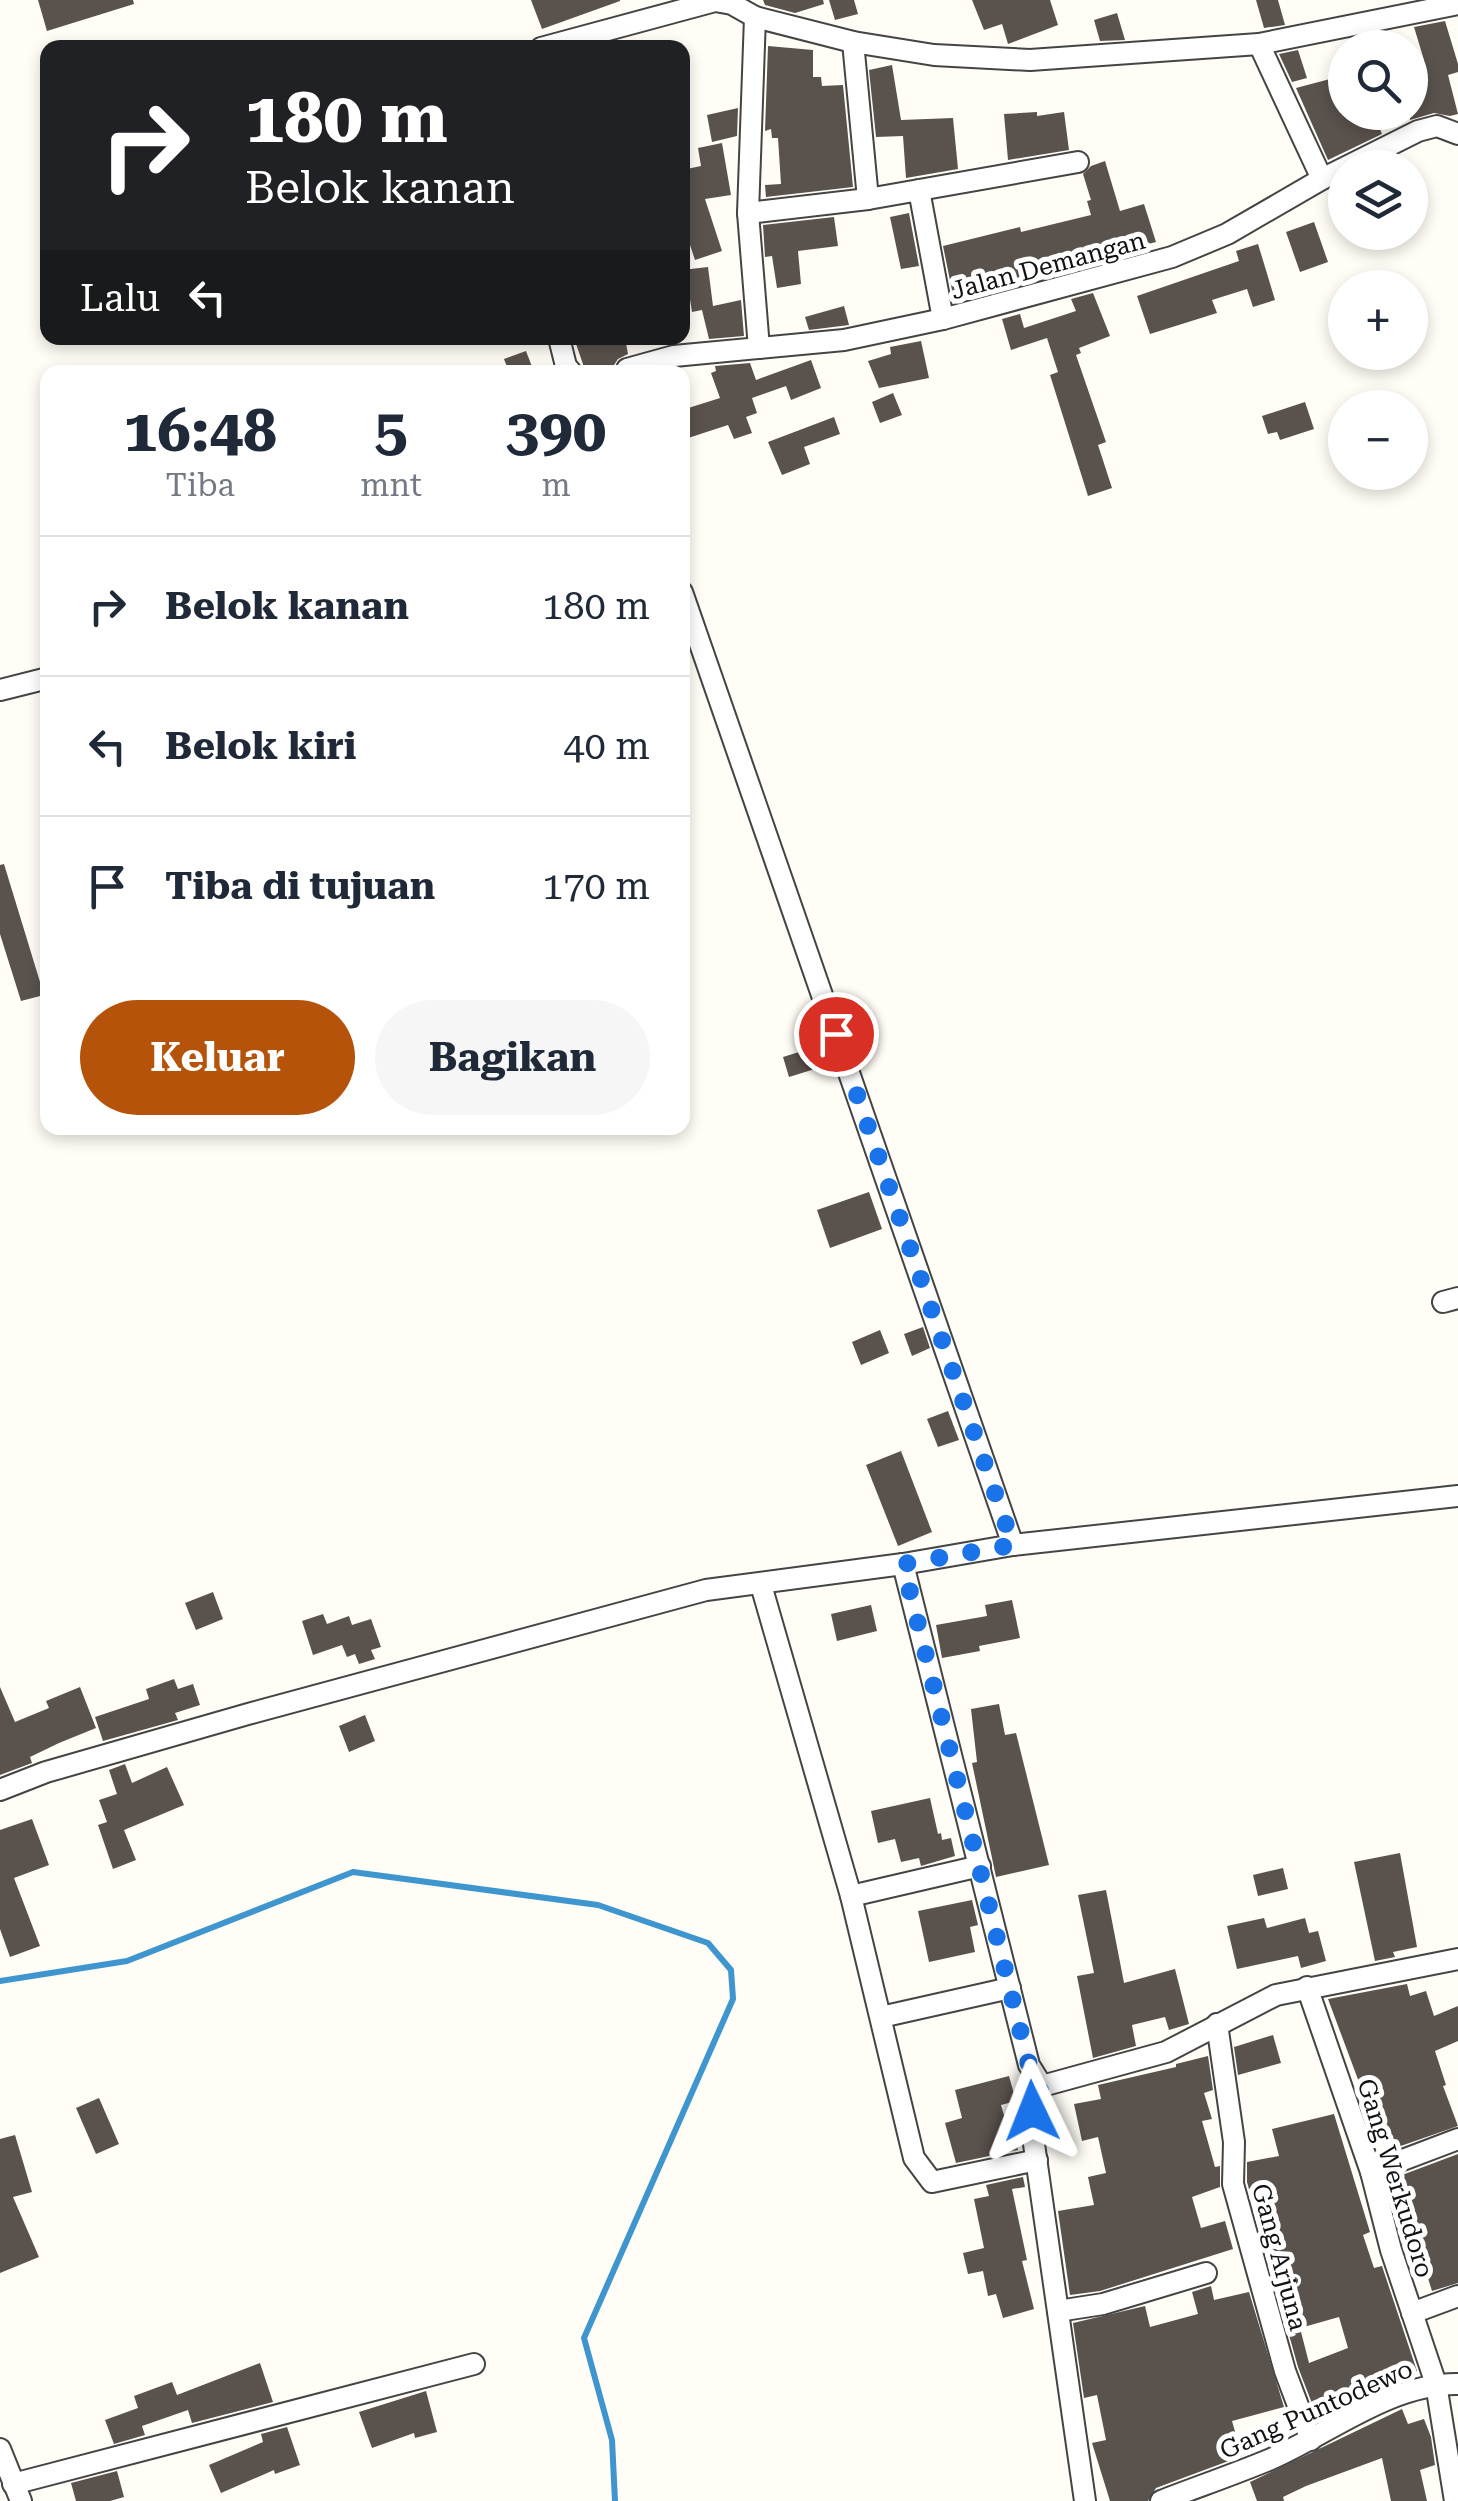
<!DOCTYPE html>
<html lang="id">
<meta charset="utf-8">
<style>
:root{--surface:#fff;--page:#f6f6f7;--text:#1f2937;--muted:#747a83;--line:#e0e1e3;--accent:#b45309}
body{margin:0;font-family:"Roboto Serif",serif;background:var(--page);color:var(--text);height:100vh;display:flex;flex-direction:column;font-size:38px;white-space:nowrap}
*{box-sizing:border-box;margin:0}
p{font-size:32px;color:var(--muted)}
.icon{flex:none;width:55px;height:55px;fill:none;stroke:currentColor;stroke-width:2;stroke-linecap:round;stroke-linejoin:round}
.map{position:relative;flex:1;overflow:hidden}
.sheet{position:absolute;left:40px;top:365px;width:650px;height:770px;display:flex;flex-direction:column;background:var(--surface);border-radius:20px;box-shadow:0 5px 15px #0003}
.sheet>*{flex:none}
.top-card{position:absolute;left:40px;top:40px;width:650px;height:305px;border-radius:20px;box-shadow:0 5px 15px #0003;background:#202124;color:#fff;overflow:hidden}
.tools{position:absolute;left:1328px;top:30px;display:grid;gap:20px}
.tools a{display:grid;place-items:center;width:100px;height:100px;border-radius:50%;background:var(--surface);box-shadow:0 5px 15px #0003;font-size:50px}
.pin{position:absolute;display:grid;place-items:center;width:85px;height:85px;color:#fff;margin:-42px;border:5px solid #fff;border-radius:50%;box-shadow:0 2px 10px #0007}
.me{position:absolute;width:110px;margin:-55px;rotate:358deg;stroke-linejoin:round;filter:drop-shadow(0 0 8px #0008)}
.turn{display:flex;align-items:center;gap:35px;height:210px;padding:0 40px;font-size:45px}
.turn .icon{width:130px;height:130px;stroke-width:2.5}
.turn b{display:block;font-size:70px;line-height:85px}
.then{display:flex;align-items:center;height:95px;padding:0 40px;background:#0003;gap:20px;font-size:38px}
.eta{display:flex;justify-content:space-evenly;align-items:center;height:170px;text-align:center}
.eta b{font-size:60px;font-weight:700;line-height:70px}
.cta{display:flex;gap:20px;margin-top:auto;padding:20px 40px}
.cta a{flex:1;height:115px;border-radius:60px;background:var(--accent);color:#fff;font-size:40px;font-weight:700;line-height:115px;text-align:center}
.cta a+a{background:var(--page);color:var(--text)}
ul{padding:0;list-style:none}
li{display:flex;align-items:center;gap:30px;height:140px;padding:0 40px;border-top:2px solid var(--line)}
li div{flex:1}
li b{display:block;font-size:38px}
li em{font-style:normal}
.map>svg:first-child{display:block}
</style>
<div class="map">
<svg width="1458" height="2501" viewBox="0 0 1458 2501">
<rect width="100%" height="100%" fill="#fffdf5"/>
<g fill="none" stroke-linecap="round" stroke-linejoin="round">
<polyline stroke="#3f96cf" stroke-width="6" points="0,1981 127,1961 353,1872 598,1905 708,1943 731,1970 733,1999 584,2338 612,2440 615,2501"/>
</g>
<g fill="#5a524d" fill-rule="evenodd">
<polygon points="38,0 133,0 134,4 47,31"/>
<polygon points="531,0 620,0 620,1 542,29"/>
<polygon points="763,0 823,0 824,4 795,13 765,5"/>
<polygon points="829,0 854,0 858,14 835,20"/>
<polygon points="972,0 1050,0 1058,25 1008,44 1002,24 984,30"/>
<polygon points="1256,0 1278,0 1285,25 1264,28"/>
<polygon points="1117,13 1125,40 1100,41 1094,20"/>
<polygon points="1445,21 1458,64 1458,72 1448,75 1458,114 1450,116 1434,113 1410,120 1410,68 1424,60 1414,27"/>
<polygon points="768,46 813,50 813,77 821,77 822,86 843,85 853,187 766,197 765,185 781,184 778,138 772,138 771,129 765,131"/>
<polygon points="1298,50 1307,78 1292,82 1279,54"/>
<polygon points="892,65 901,120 953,118 958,169 906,178 903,136 876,137 869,70"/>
<polygon points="1345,75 1345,112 1373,112 1382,134 1328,160 1296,88"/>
<polygon points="738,108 737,136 712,142 707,115"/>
<polygon points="1037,112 1037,116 1064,112 1069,150 1008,160 1004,114"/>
<polygon points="722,143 731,195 705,199 722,251 695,260 682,221 682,170 701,166 698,148"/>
<polygon points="1105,161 1120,211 1144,204 1156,242 953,295 943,246 1020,227 1021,232 1091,215 1087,201 1091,200 1083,174 1091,166"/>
<polygon points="909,213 919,266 901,269 890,217"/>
<polygon points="834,217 838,246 798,251 801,284 777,288 772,256 765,257 763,225"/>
<polygon points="1314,222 1328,262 1300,272 1286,232"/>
<polygon points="1258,244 1275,300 1253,307 1247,289 1212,300 1217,313 1150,334 1137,296 1239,261 1236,251"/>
<polygon points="708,267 713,306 741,300 744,336 709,339 702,310 692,312 688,287 682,287 682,270"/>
<polygon points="1093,293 1110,336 1079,348 1081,353 1076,355 1106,442 1098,445 1112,488 1088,496 1050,375 1058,372 1047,338 1011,350 1002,319 1020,314 1024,328 1076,311 1071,299"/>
<polygon points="844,306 849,325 809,330 805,317"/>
<polygon points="574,338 625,338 628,354 618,359 614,365 585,370"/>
<polygon points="921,341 929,378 879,388 868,361 891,354 890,347"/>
<polygon points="526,351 534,372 509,372 504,359"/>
<polygon points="811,360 821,388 791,400 786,386 752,398 757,413 746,417 752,433 734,439 728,425 682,440 682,410 720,398 711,373 716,371 715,366 750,363 756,380"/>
<polygon points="893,393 902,415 880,423 872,402"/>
<polygon points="1305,402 1314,429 1280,440 1277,432 1268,434 1262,416"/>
<polygon points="834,417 840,434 804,447 810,464 782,475 768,442"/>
<polygon points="4,864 44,995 21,1001 0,934 0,865"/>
<polygon points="812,1048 818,1068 789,1077 783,1057"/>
<polygon points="869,1192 882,1229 830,1248 817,1210"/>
<polygon points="923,1327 930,1348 912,1356 904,1334"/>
<polygon points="880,1330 889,1353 861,1365 852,1342"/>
<polygon points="948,1411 959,1440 938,1447 927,1419"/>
<polygon points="901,1451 932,1532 898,1546 866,1465"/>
<polygon points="213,1592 223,1619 196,1630 185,1603"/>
<polygon points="1012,1600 1020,1638 979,1646 980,1651 942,1658 936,1625 987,1616 985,1605"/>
<polygon points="871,1605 877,1631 837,1641 831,1614"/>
<polygon points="323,1614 327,1624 349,1616 352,1625 371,1619 381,1647 371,1650 375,1659 359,1664 355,1654 347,1657 342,1645 313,1655 302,1621"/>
<polygon points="174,1679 178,1689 193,1684 200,1705 175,1713 178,1720 103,1741 95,1717 149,1699 146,1689"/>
<polygon points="0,1687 15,1722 49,1708 46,1701 80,1687 96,1728 59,1743 30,1757 32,1763 0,1775"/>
<polygon points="999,1704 1005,1735 1016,1733 1049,1865 996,1877 972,1763 977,1762 971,1709"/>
<polygon points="365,1715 375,1741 349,1752 339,1726"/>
<polygon points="125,1764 132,1783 167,1767 184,1805 124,1830 136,1860 113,1869 98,1825 107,1822 99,1800 117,1794 109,1770"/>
<polygon points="930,1798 938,1834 941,1833 942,1840 951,1838 955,1856 921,1866 919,1858 901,1862 895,1839 878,1843 871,1811"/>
<polygon points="32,1819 49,1865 14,1878 40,1946 10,1957 0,1929 0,1830"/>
<polygon points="1400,1853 1417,1947 1393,1952 1395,1957 1375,1961 1354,1862"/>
<polygon points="1283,1868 1288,1889 1258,1896 1253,1875"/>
<polygon points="1106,1890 1124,1983 1175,1969 1189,2024 1169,2030 1165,2017 1132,2025 1136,2046 1093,2058 1077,1976 1094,1973 1078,1895"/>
<polygon points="972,1900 978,1925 970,1927 975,1952 929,1962 918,1911"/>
<polygon points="1264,1918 1267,1928 1305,1918 1309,1933 1318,1931 1326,1961 1301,1968 1298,1956 1237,1969 1227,1926"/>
<polygon points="1407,1984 1410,1996 1426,1991 1434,2016 1458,2006 1458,2041 1435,2051 1446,2085 1443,2086 1458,2126 1395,2148 1378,2105 1369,2109 1328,1999"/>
<polygon points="1273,2035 1281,2063 1238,2075 1234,2047"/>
<polygon points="1208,2056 1213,2090 1204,2093 1212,2119 1202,2121 1215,2167 1220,2166 1220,2187 1192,2197 1201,2228 1225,2221 1233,2249 1100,2291 1070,2295 1058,2211 1094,2205 1088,2177 1106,2173 1098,2137 1082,2141 1074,2104 1101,2099 1098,2085 1176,2067 1176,2064"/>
<polygon points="1009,2076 1016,2101 1001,2105 1013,2146 1017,2145 1018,2150 956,2163 945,2123 962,2118 955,2090"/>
<polygon points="99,2098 119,2144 96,2154 76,2108"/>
<path d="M1334,2114L1370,2232L1363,2235L1374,2268L1382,2266L1417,2371L1367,2394L1365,2387L1333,2399L1336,2409L1318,2419L1298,2367L1274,2281L1280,2280L1263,2213L1255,2188L1249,2189L1247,2182V2162L1279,2156L1272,2129ZM1339,2317L1348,2348L1309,2363L1300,2328Z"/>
<polygon points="15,2135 32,2192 13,2197 39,2257 0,2273 0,2139"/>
<polygon points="1458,2154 1458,2283 1432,2291 1427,2275 1415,2279 1408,2257 1415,2255 1401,2206 1406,2205 1399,2185 1405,2184 1402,2175"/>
<polygon points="1023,2177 1025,2187 1012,2189 1027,2260 1022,2261 1034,2309 1003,2318 996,2294 988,2296 983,2271 968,2274 963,2253 984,2248 974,2199 989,2196 986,2185"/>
<polygon points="1211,2286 1214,2300 1249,2292 1284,2407 1232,2421 1242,2456 1156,2488 1148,2501 1110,2501 1092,2443 1106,2440 1097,2395 1084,2398 1073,2323 1145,2306 1150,2327 1198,2314 1192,2292"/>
<polygon points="260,2363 273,2402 192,2423 188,2410 142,2426 145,2435 114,2444 105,2420 138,2408 134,2396 172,2382 177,2395"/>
<polygon points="426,2391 437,2432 415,2438 414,2433 372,2448 359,2412"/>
<polygon points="1402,2409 1408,2424 1424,2419 1431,2437 1435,2465 1420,2470 1427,2501 1391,2501 1382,2458 1306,2486 1283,2497 1284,2501 1257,2501 1250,2482"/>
<polygon points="287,2427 300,2465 275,2474 274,2470 221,2493 209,2465 263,2442 261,2434"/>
<polygon points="117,2471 124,2497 110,2501 76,2501 71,2483"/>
</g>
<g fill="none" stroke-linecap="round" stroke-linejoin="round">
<defs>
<g id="minor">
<polyline points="755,17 748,213 759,348"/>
<polyline points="853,42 868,199"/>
<polyline points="1259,44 1322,179"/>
<polyline points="541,48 715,1 732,4 755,17 853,42 934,55 1030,60 1259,44 1458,4"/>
<polyline points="919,190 943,319"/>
<polyline points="748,213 868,199 1078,162"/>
<polyline points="559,338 566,366 571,372"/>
<polyline points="628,372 627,369 674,356 844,340 943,319 1172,257 1227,234 1322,179 1418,131 1437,126 1458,134"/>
<polyline points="682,592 1013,1545"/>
<polyline points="0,690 48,678"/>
<polyline points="1443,1302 1458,1298"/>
<polyline points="903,1564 1029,2065 1042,2086 1035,2099 1031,2123 1085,2501"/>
<polyline points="761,1585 851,1896 980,1866"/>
<polyline points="0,1790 46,1772 248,1714 706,1590 903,1564 1013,1545 1458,1496"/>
<polyline points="851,1896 914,2158 932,2182 1037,2160"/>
<polyline points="1307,1987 1371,2172 1391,2250 1436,2384 1455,2501"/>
<polyline points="881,2017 1010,1988"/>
<polyline points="1217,2024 1234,2142 1233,2184 1285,2371 1311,2440"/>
<polyline points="1042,2086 1166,2052 1276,1995 1458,1959"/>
<polyline points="1371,2172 1458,2139"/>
<polyline points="1058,2311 1103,2304 1206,2273"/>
<polyline points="1412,2313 1458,2296"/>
<polyline points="0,2449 21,2501"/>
<polyline points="13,2484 474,2364"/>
<path d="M1161,2501C1197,2487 1235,2474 1271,2459C1330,2433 1391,2383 1458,2384"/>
</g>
</defs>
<use href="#minor" stroke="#444" stroke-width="24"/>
<use href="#minor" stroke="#fff" stroke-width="20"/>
</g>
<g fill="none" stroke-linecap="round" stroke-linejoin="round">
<polyline stroke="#1a73e8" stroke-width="18" stroke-dasharray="0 32.4" points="836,1034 1013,1545 903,1564 1029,2065 1042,2086 1032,2111"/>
</g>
<g text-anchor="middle" stroke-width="10" stroke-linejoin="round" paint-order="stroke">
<g font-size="25" fill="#111" stroke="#fff">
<text transform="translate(1048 265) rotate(-15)" y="9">Jalan Demangan</text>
<text transform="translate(1396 2178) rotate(73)" y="9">Gang Werkudoro</text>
<text transform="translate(1280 2257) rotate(75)" y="9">Gang Arjuna</text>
<text transform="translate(1316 2409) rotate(-24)" y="9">Gang Puntodewo</text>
</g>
</g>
</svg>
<div class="tools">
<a><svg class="icon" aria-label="search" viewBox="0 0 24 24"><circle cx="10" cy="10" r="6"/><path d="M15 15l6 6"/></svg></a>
<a><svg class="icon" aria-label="layers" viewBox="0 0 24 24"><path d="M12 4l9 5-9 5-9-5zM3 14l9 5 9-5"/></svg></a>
<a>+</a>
<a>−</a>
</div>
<div class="pin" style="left:836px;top:1034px;background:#d93025"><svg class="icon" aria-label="arrive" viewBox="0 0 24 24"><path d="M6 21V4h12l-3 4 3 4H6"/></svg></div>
<svg class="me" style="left:1032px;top:2111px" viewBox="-20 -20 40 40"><path d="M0-17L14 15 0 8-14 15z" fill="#1a73e8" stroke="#fff" stroke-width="4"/></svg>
<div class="top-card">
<div class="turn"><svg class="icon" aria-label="right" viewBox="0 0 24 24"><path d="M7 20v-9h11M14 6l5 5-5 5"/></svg><div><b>180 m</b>Belok kanan</div></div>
<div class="then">Lalu<svg class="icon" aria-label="left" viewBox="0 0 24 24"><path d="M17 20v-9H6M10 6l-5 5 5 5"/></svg></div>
</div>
<section class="sheet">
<div class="eta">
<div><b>16:48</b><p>Tiba</p></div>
<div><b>5</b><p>mnt</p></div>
<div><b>390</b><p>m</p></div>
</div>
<ul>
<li><svg class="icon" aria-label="right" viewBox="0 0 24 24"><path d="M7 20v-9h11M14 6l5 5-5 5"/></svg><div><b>Belok kanan</b></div><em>180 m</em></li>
<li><svg class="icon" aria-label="left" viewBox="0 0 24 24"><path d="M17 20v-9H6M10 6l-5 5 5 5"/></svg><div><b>Belok kiri</b></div><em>40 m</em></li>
<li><svg class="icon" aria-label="arrive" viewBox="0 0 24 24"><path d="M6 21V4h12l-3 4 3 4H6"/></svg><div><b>Tiba di tujuan</b></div><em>170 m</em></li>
</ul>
<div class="cta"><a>Keluar</a><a>Bagikan</a></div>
</section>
</div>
